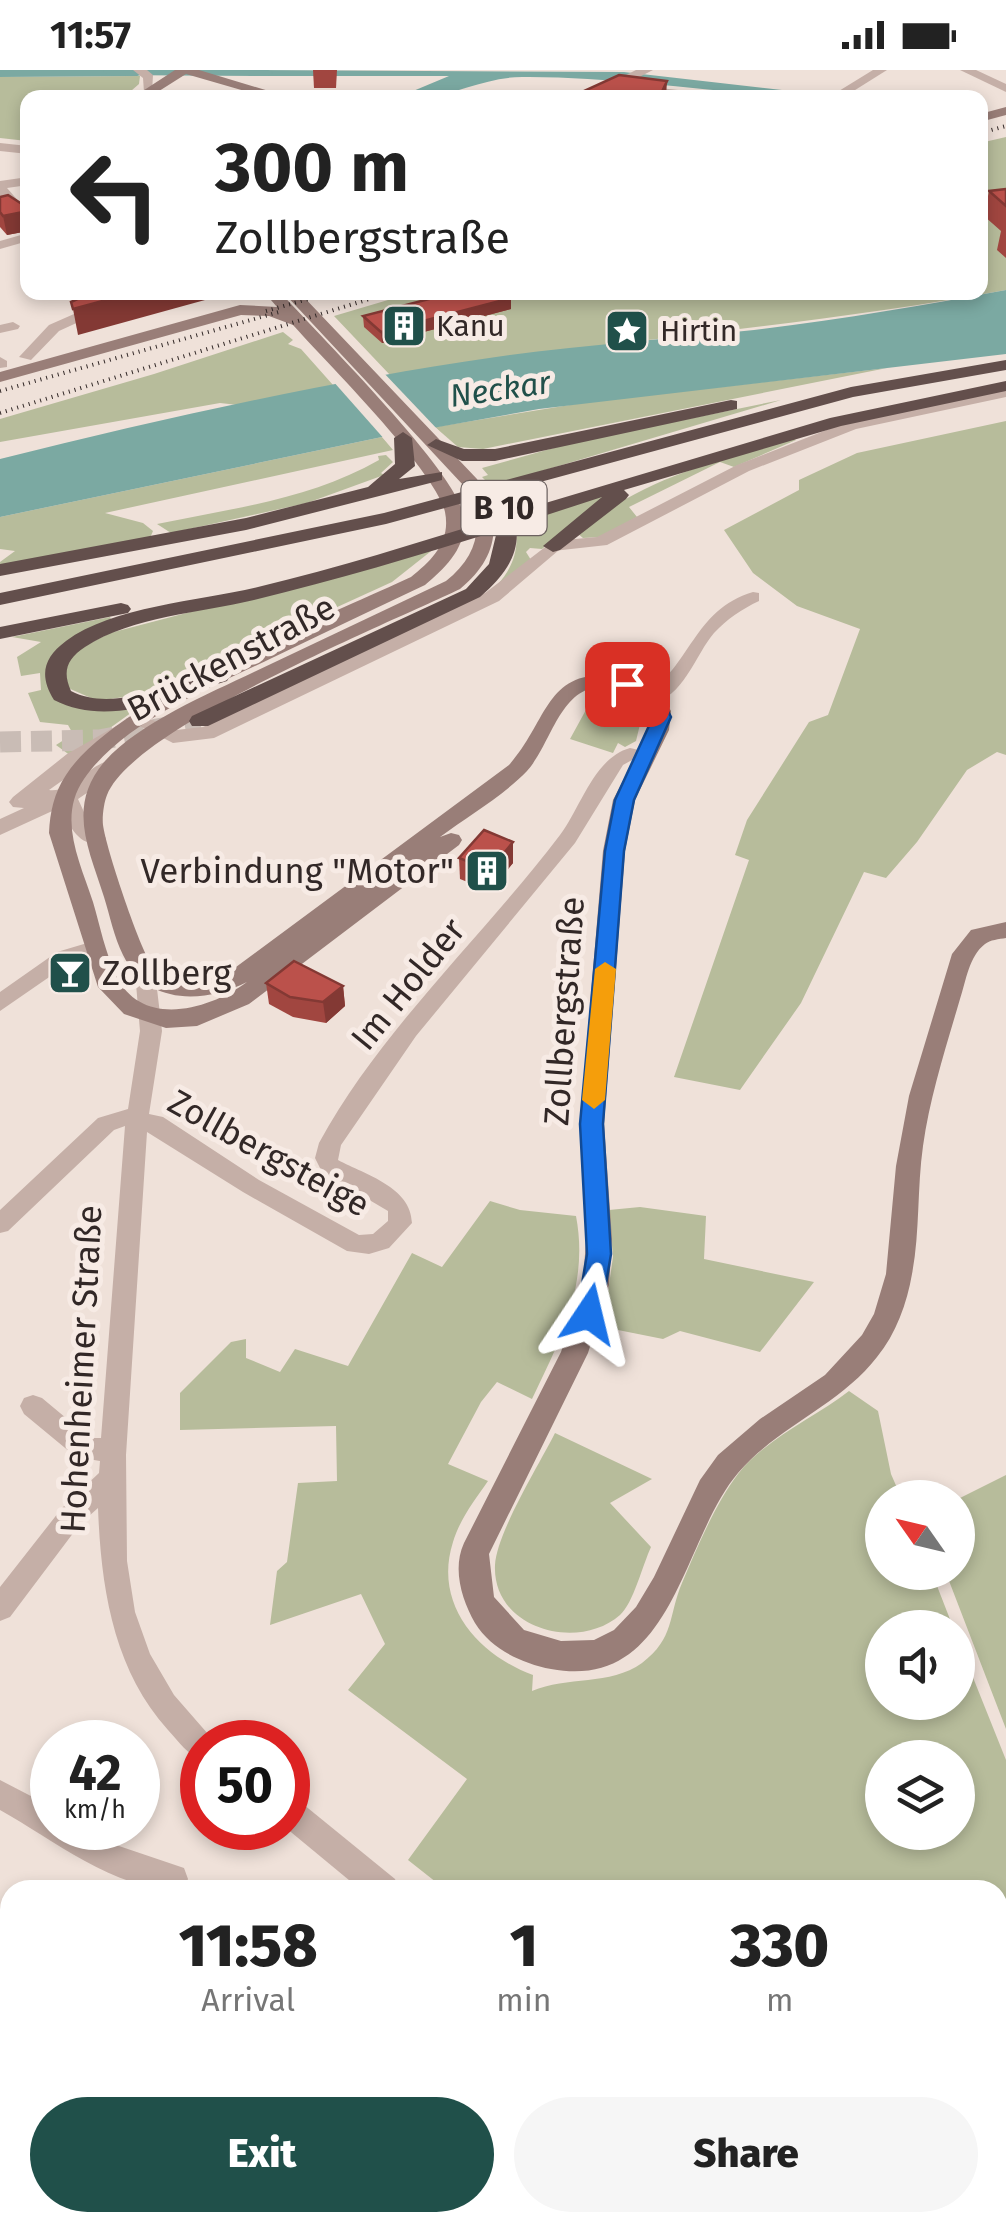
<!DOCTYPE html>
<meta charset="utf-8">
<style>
:root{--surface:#fff;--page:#f6f6f6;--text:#222;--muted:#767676;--accent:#20504a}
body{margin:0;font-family:"Fira Sans",sans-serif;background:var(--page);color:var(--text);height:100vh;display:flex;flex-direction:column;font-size:38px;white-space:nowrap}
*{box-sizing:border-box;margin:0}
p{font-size:32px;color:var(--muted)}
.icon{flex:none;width:55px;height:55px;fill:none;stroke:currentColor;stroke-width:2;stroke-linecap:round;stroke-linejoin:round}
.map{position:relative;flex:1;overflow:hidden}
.side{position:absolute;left:0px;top:1810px;width:1008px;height:352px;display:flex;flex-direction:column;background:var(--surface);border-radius:30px 30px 0 0;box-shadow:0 5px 15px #0003}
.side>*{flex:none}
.banner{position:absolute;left:20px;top:20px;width:968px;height:210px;border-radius:20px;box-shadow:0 5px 15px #0003;background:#fff;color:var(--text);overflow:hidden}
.needle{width:65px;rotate:304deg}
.tools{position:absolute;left:865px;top:1410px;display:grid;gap:20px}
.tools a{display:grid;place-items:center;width:110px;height:110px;border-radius:50%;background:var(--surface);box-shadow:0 5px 15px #0003;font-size:50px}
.speed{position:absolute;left:30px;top:1650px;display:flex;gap:20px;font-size:50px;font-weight:700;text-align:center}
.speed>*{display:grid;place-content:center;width:130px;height:130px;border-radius:50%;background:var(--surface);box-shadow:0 5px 15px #0003;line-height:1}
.speed small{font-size:25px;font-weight:400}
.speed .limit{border:15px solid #d22;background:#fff;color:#111}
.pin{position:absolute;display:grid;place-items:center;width:85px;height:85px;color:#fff;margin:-42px;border-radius:20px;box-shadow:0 5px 15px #0006}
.me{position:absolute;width:110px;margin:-55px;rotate:10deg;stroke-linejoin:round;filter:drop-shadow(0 0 8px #0008)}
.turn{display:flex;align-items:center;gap:35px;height:210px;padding:0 30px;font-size:45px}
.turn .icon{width:130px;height:130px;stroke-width:2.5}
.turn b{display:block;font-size:70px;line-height:85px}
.eta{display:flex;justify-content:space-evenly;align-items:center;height:170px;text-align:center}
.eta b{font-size:60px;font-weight:800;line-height:70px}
.action{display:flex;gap:20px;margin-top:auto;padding:20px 30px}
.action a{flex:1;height:115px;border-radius:60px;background:var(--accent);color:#fff;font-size:40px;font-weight:800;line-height:115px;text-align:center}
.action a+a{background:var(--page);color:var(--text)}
.status{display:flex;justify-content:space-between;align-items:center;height:70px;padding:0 50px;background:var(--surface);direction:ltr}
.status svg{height:28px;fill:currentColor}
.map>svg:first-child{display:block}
</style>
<div class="status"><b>11:57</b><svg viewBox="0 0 49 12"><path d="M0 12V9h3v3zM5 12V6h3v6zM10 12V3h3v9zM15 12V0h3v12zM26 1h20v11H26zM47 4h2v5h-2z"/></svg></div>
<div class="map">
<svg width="1006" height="2162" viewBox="0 0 1006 2162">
<rect width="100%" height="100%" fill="#efe1d9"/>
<g fill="#b7bc9b" fill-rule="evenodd">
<polygon points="140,6 139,14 124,27 28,28 27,71 0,68 0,7"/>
<path d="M1006,67V220C801,258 595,271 390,305L334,246L415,222H980V73Z"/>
<polygon points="283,262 293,270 288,274 301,279 333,315 238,335 220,333 0,372 0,349 154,304"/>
<polygon points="887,298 483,379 458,377 435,357 588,332"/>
<polygon points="781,330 491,416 482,407 488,405 482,398 575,372"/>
<polygon points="1006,351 1006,685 997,682 967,700 917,772 886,808 864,802 801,933 740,1020 674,1007 749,790 735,785 747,750 809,652 828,645 860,559 797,536 753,503 724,460 799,420 799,410 857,383"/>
<polygon points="382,367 393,380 105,443 143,453 153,461 150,468 0,496 0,492 15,481 0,479 0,447"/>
<path d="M793,368L796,370L734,397L720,392L629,437L637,447L600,467L583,468L577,463C645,406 711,394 793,368Z"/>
<path d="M386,385L393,392L381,403L384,405L307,433L171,463L157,454C234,438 311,429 379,390L378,386Z"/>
<path d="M612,421L542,479L530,478L526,482L531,490L497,515C513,498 520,478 515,453Z"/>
<polygon points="435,478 392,512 149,623 98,631 68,618 63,598 75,581 110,563"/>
<polygon points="110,547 113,553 77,568 52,621 135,640 71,686 56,675 73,664 68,655 40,652 28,623 41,620 40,603 21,606 17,587 41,572 12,567"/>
<polygon points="606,626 629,631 642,646 636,671 625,677 618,673 613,683 570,669 587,638"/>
<path d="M490,1131L520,1140L576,1146C589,1214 561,1269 532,1329L497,1312L481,1332L448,1394L488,1411C474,1431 460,1449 453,1472C433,1534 478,1585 533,1605L532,1621C567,1606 610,1616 642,1593C675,1568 668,1546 682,1513C697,1478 715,1434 738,1404C765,1369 814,1348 849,1321L878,1341L891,1404L901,1427L882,1428V1502L932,1503L953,1557L882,1558V1632H958V1570L1006,1690V2162H403V2152H998V1820H446L408,1790L467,1709L348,1620L385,1574L361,1524L270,1555L277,1501L287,1492L298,1413L337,1411L336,1356L180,1360V1323L231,1272L246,1269V1288L280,1302L295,1279L348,1296L412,1183L442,1197ZM882,1688H958V1762H882Z"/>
<polygon points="640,1137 706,1146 704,1189 814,1212 760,1282 680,1261 663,1269 603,1257 613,1187 609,1140"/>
<path d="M555,1363L652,1409L610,1433L651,1477C643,1494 633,1534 620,1545C578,1582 492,1559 495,1495C497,1462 539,1395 555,1363Z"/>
<polygon points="1006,1405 1006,1659 946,1503 958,1502 958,1429"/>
</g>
<g fill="#7ba9a2">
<polygon points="0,0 124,0 140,6 0,7"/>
<path d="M239,0L624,2L844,27C736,28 629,6 522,7C487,7 458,24 424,27C407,29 388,27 371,28L406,24L449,6H249Z"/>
<path d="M1006,220V284L539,339L382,367L0,447V389C164,348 329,311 496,287C579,275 661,270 744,261C832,251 920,236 1006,220Z"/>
</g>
<polygon fill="#efe1d9" points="382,301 439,361 386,371 332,310"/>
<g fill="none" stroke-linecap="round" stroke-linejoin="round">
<polygon fill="#7ba9a2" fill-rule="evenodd" points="103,0 268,0 273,3 268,6 107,5"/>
<polyline stroke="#c9bcb5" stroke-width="21" stroke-dasharray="21 10" stroke-linecap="butt" points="0,672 99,670 200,651"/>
<g fill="#c5afa7" fill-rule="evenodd">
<polygon points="133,0 147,0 153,5 152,22 144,22 143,8"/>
<polygon points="873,0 887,0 844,27 834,24"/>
<polygon points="960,0 976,0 1006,14 1006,22"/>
<polygon points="640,16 716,24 722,28 636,23 636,17"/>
<polygon points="0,73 28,76 28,84 0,81"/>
<polygon points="28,107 28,115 7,118 28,142 28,153 0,128 0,111"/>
<polygon points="28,163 28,171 0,179 0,171"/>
<polygon points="124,222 144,222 59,261 31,290 19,287 49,255"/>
<polygon points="13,252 20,256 18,259 0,263 0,255"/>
<polygon points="0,287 7,291 7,297 0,298"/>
<polygon points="1006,319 1006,327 856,359 749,401 607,475 553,481 545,476 553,471 597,467 737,395 847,352"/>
<path d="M753,522L759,523V531C742,539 727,549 714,563C696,583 680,637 646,631V623C690,598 693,540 753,522Z"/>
<path d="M630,678L652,683L654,687L645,693L632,690L623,695L575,773L416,966L341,1075L338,1090C366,1105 411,1117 412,1153L389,1178L369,1184L347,1181L243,1122L147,1062L126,1385L127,1491L135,1542L150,1584L174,1625L215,1672H202V1690C188,1685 179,1672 168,1660C113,1599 101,1517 98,1438L80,1454L10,1547L0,1551V1517L62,1438L99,1403L100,1391L76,1387L24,1344L20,1336L24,1328L33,1325L42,1328L90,1368H101L125,1056L114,1060L8,1161L0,1163V1140L98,1048L128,1039L140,961L135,902L145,895L155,902L162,961L149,1044L163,1047L259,1110L359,1165L373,1164L388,1151V1141L322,1102L315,1088L319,1073C381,959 482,868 560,765C581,737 594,688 630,678Z"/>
<polygon points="94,871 101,873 104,878 101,883 71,892 0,941 0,922 57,882"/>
<path d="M0,1710L52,1737V1758H86L116,1775L184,1798L188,1809L184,1820C118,1823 54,1770 0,1740Z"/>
<polygon points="288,1725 298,1730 395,1809 399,1820 361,1820 286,1758"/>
<polygon points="10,2018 10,2053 0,2057 0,2022"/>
</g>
<g fill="#c5afa7" fill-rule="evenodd">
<polygon points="636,0 653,0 598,28 580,28"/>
<polygon points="553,471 559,472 559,480 499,531 214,668 173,673 126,649 136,643 176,660 203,657 485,523"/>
<path d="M118,655L125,656V666L49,720C77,723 92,686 119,691L122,696L119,701L78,729L89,753L106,768L103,773C79,778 69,756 61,737L0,765V749L24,738L13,737L9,732L13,727L67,684Z"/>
</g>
<g fill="#997e78" fill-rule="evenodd">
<polygon points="175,0 199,0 292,28 269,28 186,4 148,28 132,28"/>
<polygon points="1006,37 1006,45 980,52 980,44"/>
<path d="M264,222H280C316,262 456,401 463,444C469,476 446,497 425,515C374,539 324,563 274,587C212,617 124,651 84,709C57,748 80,792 93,832C100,856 105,882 116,905C141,959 209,940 247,912C203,934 147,935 123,885C114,867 110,846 104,827C89,779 66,736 105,691C139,653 208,624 254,602C318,572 382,541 446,511C479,485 486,452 464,416L283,222H299L477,409C504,451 498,488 460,519C387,554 133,658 107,725C104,732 102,747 103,755C106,778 138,873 150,892C177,917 205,913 236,897L509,695C549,651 545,595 621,607C644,611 660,620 671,641L669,660L635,730L625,781L604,1054L612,1169L609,1215L588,1283L489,1484L494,1527L524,1560L561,1571L594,1570L614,1560L636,1537L654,1507L700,1410L718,1385L760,1349L825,1305L862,1265L874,1244L886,1204L896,1096L909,1026L952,884L971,860L1006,852V868C999,869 990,870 985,874C969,886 966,911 960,929C946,977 930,1026 923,1076C917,1118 920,1162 912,1204C907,1233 896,1264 877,1287C839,1336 778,1356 738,1403C681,1470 674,1622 551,1599C521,1593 491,1579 475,1553C462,1530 452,1499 464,1473L561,1282L583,1215L586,1169L580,1054L603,781L613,730L649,660V636C637,623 624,620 607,618C561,611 552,674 527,701C503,726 468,746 440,767L451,763L459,765L462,770L459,775L249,934L197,956L166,958L124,944L98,917L49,763C50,742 54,723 66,705C113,630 326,547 411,507C432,490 451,472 445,442C436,401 326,292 293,255L269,246L241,245L0,312V302L240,235L277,237Z"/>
</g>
<g fill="#634f4c" fill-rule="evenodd">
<polygon points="1006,290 1006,300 853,327 386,454 0,535 0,523 384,443 851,317"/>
<path d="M1006,311V321L841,356L624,420L629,425L626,429L560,480L553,482L543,476L602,427L516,455C521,486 502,508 480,527L208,656H192L189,651L192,646L466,519L489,494L497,461C417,486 336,510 254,530C200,543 133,546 85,577C67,589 62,601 71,621C115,644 175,611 219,599L230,606L227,611C173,628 108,658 54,630C39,606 43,588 66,571C113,536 200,531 258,517C338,498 416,473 495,449L489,436L492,432H506L512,443L830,348Z"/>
<polygon points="731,330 737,331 737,339 495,391 462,391 427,375 436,369 464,379 495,379"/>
<polygon points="403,362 412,368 415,396 399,409 442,402 442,410 246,460 0,506 0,494 246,448 368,417 395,394 394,368"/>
<polygon points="121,533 128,535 131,539 128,543 0,569 0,557"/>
</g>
<g stroke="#322827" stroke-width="4" stroke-dasharray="1 5" stroke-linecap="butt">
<polyline points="980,63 1006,56"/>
<polyline points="266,241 333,222"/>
<polyline points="0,321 279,242"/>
<polyline points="0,343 392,222"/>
</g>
</g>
<g fill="#a14640">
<polygon points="313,0 337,0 336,18 314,18"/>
<polygon points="586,20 666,28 586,28"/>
<polygon points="1006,119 1006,188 997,180 1001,161 984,146 989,121"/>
<polygon points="0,127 28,138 28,161 7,165 0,157"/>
<polygon points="511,228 511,239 382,273 364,257 363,246"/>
<polygon points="459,788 513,793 490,821 460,809"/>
<polygon points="266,913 343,916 345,936 326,953 293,947 269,934"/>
</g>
<g fill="#833934">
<polygon points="667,11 666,28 659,28"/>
<polygon points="28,141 28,161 7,165 3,146"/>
<polygon points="136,222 234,222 78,265 73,239"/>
<polygon points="511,228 511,239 382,273 381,262"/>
<polygon points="513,772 513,793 490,821 490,800"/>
<polygon points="343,916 345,936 326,953 323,932"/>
</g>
<g fill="#bb514b" stroke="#833934" stroke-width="2.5">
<polygon points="619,5 667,11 659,28 608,28 586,20"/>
<polygon points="1006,119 1006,136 989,121"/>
<polygon points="8,125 28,138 28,141 3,146 0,142 0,127"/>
<polygon points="92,222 136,222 73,239 71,232"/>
<polygon points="456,222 505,222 511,228 381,262 363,246"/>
<polygon points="484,760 513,772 490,800 459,788"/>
<polygon points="294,891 343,916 323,932 290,927 266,913"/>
</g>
<polygon fill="#1a73e8" stroke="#114b97" stroke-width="2.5" points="627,609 659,623 671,647 634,730 624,781 603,1054 611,1184 601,1244 598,1251 581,1251 577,1244 587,1184 580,1054 605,781 615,730 653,647 645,631 620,618 620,611"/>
<polygon fill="#f59e0b" points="605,892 616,899 605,1030 594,1039 582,1030 595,899"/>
<defs>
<symbol id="building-square" viewBox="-11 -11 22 22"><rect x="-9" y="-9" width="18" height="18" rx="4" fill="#20504a" stroke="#f7ebe5"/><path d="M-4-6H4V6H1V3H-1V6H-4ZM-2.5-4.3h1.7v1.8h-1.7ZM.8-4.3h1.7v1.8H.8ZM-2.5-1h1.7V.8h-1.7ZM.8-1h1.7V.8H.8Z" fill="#fff"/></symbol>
<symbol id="sight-square" viewBox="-11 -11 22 22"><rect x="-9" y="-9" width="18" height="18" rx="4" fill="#20504a" stroke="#f7ebe5"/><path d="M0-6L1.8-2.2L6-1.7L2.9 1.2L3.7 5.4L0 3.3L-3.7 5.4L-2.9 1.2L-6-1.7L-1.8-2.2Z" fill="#fff"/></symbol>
<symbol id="bar-square" viewBox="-11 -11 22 22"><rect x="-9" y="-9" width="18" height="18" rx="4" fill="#20504a" stroke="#f7ebe5"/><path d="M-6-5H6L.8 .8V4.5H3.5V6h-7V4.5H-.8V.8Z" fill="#fff"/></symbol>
</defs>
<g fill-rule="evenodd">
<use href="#building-square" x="379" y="231" width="50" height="50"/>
<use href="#sight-square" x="602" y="236" width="50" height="50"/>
<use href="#building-square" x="462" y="776" width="50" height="50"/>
<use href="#bar-square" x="45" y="878" width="50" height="50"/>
</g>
<g text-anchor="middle" stroke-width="10" stroke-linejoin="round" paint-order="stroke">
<g font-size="30" fill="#322827" stroke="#f7ebe5" text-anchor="start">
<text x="436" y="266">Kanu</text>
<text x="660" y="271">Hirtin</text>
</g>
<g font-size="32" font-style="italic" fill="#20504a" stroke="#f7ebe5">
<text transform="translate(500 319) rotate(-8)" y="11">Neckar</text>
</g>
<rect fill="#f7ebe5" stroke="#6d6260" stroke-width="2.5" x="461.5" y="411" width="85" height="54" rx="8"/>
<g font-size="32" font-weight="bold" fill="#322827">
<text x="504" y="449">B 10</text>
</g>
<g font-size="35" fill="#322827" stroke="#f7ebe5">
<text transform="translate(231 588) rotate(-28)" y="12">Brückenstraße</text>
<text transform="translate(408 914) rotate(-51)" y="12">Im Holder</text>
<text transform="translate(564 941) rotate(-86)" y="12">Zollbergstraße</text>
<text transform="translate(269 1083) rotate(29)" y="12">Zollbergsteige</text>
<text transform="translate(81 1299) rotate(-87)" y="12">Hohenheimer Straße</text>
</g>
<g font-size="35" fill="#322827" stroke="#f7ebe5" text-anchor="end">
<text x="454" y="813">Verbindung "Motor"</text>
<text x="102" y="915" text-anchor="start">Zollberg</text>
</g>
</g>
</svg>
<div class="tools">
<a><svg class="needle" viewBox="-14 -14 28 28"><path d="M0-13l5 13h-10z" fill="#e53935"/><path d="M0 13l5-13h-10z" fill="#767676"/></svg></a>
<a><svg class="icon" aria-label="sound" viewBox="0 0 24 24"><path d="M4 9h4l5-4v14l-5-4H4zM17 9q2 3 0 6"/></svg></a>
<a><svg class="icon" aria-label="layers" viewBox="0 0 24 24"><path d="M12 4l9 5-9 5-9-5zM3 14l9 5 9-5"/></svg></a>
</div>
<div class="speed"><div>42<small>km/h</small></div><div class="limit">50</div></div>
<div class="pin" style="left:627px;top:614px;background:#d93025"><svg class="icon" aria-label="arrive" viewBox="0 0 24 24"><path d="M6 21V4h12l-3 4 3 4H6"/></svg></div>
<svg class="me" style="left:589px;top:1244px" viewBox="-20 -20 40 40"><path d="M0-17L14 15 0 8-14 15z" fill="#1a73e8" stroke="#fff" stroke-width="4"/></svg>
<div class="banner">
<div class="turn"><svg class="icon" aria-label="left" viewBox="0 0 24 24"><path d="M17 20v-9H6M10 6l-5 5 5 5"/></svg><div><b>300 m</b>Zollbergstraße</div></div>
</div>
<section class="side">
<div class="eta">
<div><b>11:58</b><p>Arrival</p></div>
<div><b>1</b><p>min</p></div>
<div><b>330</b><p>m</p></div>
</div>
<div class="action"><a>Exit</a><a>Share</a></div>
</section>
</div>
